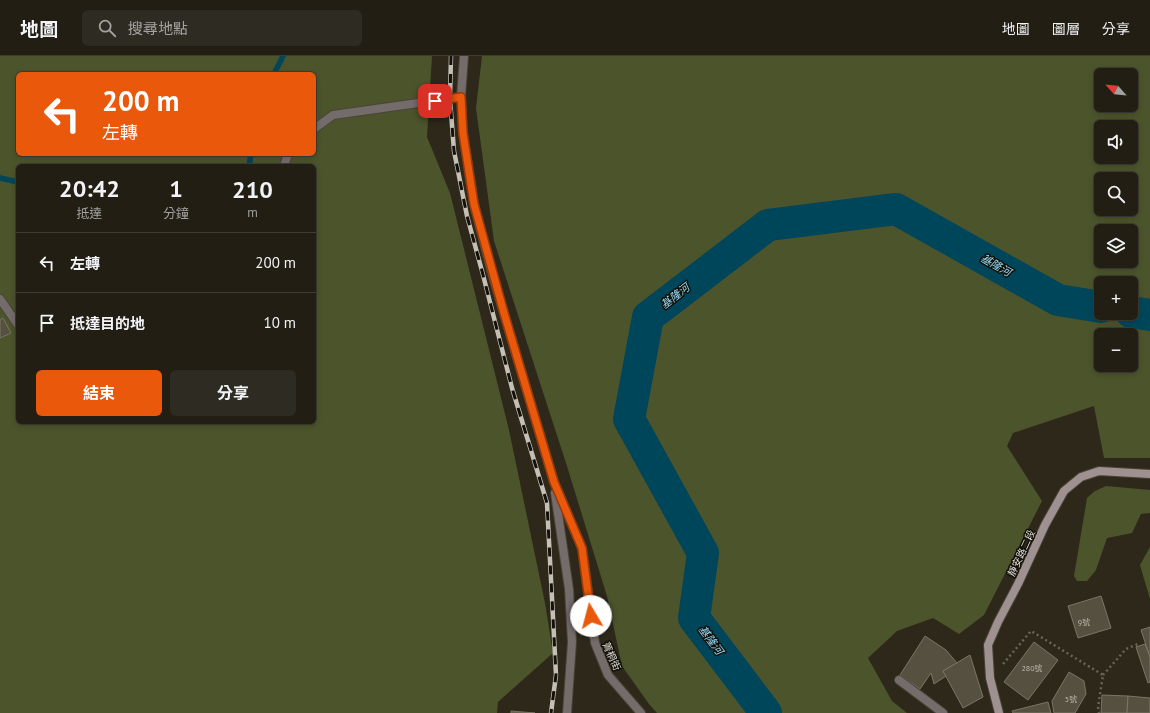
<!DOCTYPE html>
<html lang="zh-TW">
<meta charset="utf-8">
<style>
:root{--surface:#221e14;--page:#2e2b22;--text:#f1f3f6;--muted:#a2a2a0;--line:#3f3c34;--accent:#ea580c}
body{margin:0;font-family:"PT Sans","Noto Sans TC",sans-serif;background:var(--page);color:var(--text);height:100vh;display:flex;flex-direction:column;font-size:15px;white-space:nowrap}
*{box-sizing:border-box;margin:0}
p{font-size:13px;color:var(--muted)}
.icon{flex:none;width:22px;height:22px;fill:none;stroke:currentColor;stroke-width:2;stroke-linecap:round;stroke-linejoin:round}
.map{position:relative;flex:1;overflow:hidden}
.panel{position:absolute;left:16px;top:108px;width:300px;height:260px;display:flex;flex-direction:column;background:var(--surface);border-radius:6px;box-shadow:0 2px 6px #0003,0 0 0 1px var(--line)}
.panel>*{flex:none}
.hud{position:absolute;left:16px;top:16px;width:300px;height:84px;border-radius:6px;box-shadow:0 2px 6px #0003,0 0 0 1px var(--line);background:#ea580c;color:#fff;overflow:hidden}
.needle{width:26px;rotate:297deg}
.controls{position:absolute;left:1094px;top:12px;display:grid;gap:8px}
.controls a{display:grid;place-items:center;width:44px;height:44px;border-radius:6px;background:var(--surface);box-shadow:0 2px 6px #0003,0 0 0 1px var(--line);font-size:20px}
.pin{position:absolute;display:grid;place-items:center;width:34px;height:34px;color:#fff;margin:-17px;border-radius:8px;box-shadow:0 2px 6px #0006}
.me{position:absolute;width:44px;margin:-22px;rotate:352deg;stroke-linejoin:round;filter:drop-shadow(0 0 3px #0008)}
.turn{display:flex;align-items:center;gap:14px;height:84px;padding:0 20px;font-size:18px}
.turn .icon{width:52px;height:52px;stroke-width:2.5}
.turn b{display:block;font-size:28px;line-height:34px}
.eta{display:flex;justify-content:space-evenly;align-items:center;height:68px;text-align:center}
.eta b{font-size:24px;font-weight:700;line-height:28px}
.button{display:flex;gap:8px;margin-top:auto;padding:8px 20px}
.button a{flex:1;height:46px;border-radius:6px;background:var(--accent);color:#fff;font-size:16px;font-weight:700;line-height:46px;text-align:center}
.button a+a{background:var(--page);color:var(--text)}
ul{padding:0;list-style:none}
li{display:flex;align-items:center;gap:12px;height:60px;padding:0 20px;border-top:1px solid var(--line)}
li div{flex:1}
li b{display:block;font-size:15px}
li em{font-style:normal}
header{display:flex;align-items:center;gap:24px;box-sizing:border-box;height:56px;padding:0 20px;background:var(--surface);border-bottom:1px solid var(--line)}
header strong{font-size:19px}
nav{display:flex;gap:22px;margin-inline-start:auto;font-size:14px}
.search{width:280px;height:36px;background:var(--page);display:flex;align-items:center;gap:10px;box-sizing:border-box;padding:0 14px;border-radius:6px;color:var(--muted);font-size:15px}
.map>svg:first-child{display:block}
</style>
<header>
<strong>地圖</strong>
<div class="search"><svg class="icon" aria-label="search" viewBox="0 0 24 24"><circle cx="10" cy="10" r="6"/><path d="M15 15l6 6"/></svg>搜尋地點</div>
<nav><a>地圖</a><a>圖層</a><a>分享</a></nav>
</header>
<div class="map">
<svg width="1150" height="657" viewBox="0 0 1150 657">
<rect width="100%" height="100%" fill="#2e281a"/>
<g fill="#4c542c" fill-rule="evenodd">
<path d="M0,0H432L427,81L450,137L509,374L545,547L553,597L498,646L497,657H0ZM18,18H314V98H18ZM18,110H314V366H18Z"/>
<path d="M482,0H1150V402H1104L1094,350L1013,377L1007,390L1042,445L984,559L959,578L933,562L897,575L868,602L892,645L907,657H657L649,648L622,610L607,540L566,407L494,185L476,52ZM1101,19H1131V49H1101ZM1101,71H1131V101H1101ZM1101,123H1131V153H1101ZM1101,175H1131V205H1101ZM1101,227H1131V257H1101ZM1101,279H1131V309H1101Z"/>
<polygon points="1106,430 1150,434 1150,457 1141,458 1132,477 1107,482 1096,514 1087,525 1077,525 1074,520 1087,442 1095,435"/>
<polygon points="1150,491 1150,543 1140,509"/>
</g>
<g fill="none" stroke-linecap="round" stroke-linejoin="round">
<g stroke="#00465a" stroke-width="5.5">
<polyline points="274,18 283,0"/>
<polyline points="249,110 251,98"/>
<polyline points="0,122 18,126"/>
</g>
<g stroke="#00465a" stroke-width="32">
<polyline points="1131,256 1150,259"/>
<polyline points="766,657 694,562 703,497 629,363 648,261 768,169 896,153 1058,244 1101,251"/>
</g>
</g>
<g fill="#565041" stroke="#7b7565">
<polygon points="3,262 11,277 0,282 0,264"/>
<polygon points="1101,540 1111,572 1078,582 1068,550"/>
<polygon points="1150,571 1150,601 1141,574"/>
<polygon points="925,580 946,594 957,607 943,615 946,620 934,628 931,617 920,633 900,619"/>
<polygon points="1034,586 1058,604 1028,644 1004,626"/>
<polygon points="1145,588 1150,601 1150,626 1148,627 1136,591"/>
<polygon points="970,599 983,641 963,652 943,615"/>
<polygon points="1069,616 1084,625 1086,638 1075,657 1054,657 1052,645"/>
<polygon points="1102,639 1128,640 1127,657 1101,657"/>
<polygon points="1128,640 1150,642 1150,657 1127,657"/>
<polygon points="1048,646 1051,657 1013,657 1012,655"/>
<polygon points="511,655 535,657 511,657"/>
</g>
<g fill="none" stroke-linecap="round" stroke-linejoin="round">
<defs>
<g id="service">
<polyline points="464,0 461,41 463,77 474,148 492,217 554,426 582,492 595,587 608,619 641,657"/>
<polyline points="314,73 333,59 461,41"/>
<polyline points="284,110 288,98"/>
<polyline points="0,243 18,269"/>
<polyline points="555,437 569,533 572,586 567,657"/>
</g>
<polyline id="minor" points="899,624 943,657"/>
<polyline id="secondary" points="999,657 990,622 988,589 998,566 1018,528 1045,469 1064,435 1081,421 1099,415 1150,418"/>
</defs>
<use href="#service" stroke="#4a4437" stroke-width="10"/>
<use href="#minor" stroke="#4a4437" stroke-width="10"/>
<use href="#secondary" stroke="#4a4437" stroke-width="10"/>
<g stroke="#6a6558" stroke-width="2.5" stroke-dasharray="2 3" stroke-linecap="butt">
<polyline points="1003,608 1031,575 1103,619 1098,651 1099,657"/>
<polyline points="1103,619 1126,593 1138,588"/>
</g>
<use href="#service" stroke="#746b6b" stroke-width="8"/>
<use href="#minor" stroke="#746b6b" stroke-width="8"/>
<use href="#secondary" stroke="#9f9191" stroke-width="8"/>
<defs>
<polyline id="rail" points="451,0 450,43 454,95 467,160 482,215 512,332 547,447 556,619 551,657"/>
</defs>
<use href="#rail" stroke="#c4c0b6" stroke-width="4.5"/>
<use href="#rail" stroke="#14110b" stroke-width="3" stroke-dasharray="9" stroke-linecap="butt"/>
</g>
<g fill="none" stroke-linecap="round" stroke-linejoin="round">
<defs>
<polyline id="route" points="435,45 461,41 463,77 474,148 504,257 554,426 582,492 591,560"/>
</defs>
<use href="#route" stroke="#983908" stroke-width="10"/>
<use href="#route" stroke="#ea580c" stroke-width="7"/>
</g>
<g text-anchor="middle" stroke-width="3" stroke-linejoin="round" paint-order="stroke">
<g font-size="8" fill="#bbb8ad">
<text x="1084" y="569">9號</text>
<text x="1032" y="615">280號</text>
<text x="1071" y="646">5號</text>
</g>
<g font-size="10" fill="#dddad1" stroke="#14110b">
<text transform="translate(1021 497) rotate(-65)" y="4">靜安路二段</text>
<text transform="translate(612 600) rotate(66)" y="4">菁桐街</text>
</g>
<g font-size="11" font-style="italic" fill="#96dcf7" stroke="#14110b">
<text transform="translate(996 209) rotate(29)" y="4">基隆河</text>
<text transform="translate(675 240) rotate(-38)" y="4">基隆河</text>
<text transform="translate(711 584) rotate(53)" y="4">基隆河</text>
</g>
</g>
</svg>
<div class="controls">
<a><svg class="needle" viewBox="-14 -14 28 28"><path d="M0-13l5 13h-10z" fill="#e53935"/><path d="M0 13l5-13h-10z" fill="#a2a2a0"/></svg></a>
<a><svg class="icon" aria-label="sound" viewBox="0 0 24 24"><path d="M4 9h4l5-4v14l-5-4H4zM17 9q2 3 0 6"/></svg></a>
<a><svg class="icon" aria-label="search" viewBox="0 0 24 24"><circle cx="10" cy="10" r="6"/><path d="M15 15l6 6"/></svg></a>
<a><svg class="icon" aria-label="layers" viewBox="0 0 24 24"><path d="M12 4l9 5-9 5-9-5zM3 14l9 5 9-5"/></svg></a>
<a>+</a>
<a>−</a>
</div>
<div class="pin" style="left:435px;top:45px;background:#d93025"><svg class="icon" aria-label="arrive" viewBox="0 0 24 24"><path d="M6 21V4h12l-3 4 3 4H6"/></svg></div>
<svg class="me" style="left:591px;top:560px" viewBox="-20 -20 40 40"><circle r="19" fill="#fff"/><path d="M0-13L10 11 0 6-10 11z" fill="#ea580c"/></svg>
<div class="hud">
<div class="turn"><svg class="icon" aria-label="left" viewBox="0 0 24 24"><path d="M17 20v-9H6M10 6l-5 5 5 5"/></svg><div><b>200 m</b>左轉</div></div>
</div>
<section class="panel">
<div class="eta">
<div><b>20:42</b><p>抵達</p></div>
<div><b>1</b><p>分鐘</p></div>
<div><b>210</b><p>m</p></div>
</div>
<ul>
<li><svg class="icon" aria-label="left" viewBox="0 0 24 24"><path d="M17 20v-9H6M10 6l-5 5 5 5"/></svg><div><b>左轉</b></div><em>200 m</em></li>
<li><svg class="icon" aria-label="arrive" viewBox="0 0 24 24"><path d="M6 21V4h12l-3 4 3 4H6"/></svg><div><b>抵達目的地</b></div><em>10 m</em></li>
</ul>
<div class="button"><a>結束</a><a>分享</a></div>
</section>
</div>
